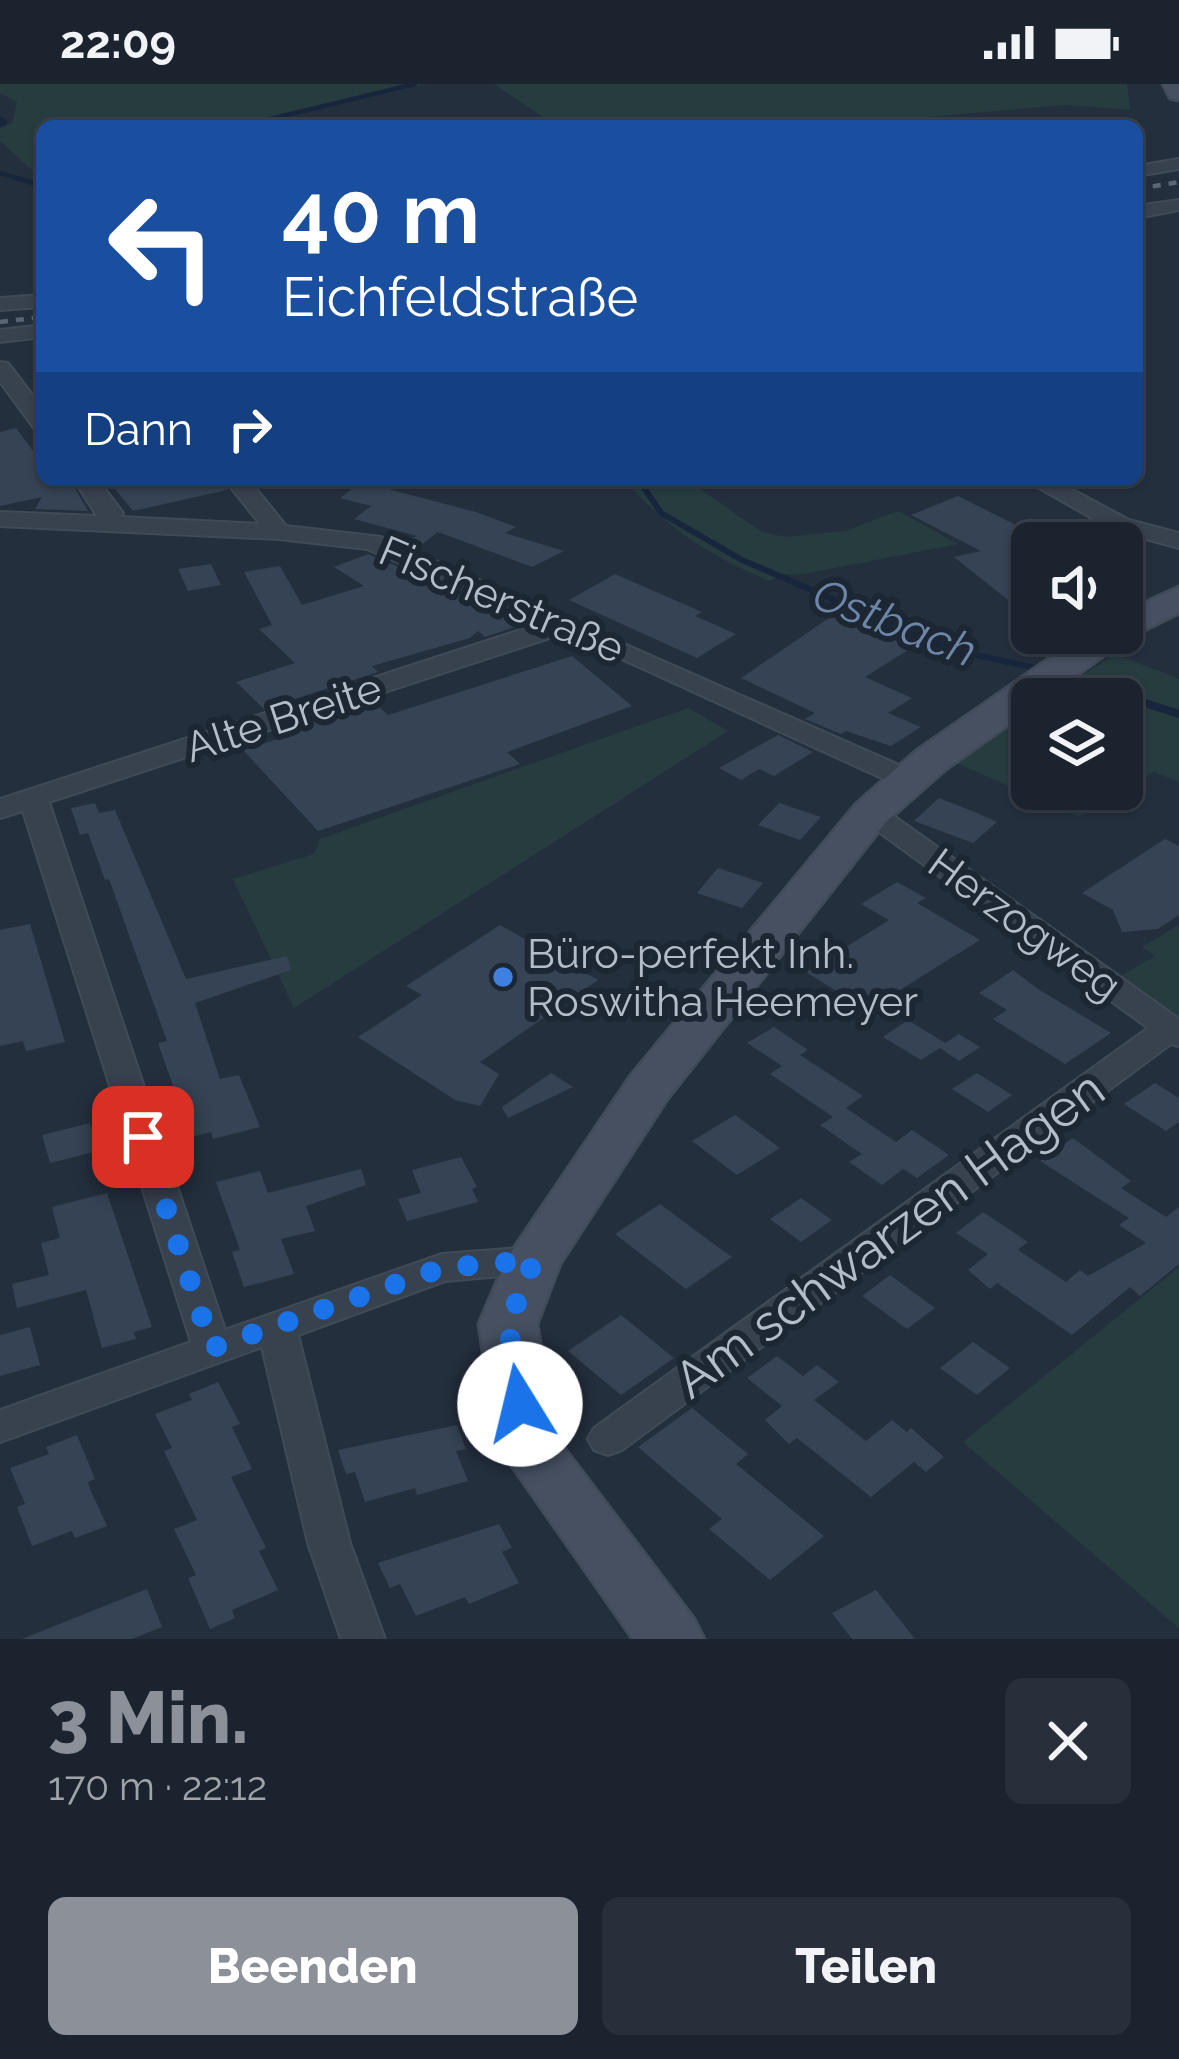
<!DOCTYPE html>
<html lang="de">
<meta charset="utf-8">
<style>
:root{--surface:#1b232e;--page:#282f3a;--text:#f1f3f6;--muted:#a0a4aa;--line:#39404a;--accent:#8c9099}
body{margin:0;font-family:Raleway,sans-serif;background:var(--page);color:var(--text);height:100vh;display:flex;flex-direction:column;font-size:45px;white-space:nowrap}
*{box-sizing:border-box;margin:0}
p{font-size:39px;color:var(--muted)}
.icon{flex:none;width:66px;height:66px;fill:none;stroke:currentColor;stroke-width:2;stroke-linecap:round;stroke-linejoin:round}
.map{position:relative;height:1555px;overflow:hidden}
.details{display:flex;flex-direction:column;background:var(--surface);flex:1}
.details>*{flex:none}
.top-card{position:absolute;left:36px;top:36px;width:1107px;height:366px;border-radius:18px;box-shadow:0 3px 9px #0004,0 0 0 3px var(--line);background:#1a4fa0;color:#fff;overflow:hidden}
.controls{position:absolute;left:1011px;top:438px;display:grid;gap:24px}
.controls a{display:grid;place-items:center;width:132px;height:132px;border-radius:18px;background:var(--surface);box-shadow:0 3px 9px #0004,0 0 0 3px var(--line);font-size:60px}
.pin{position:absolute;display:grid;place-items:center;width:102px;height:102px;color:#fff;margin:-51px;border-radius:24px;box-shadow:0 6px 18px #0006}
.me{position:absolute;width:132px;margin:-66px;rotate:351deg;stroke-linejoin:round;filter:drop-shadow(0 0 9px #0008)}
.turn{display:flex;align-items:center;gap:42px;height:252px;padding:0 48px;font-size:54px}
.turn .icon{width:156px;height:156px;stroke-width:2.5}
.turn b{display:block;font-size:84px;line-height:102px}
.then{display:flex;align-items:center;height:114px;padding:0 48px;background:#0003;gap:24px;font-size:45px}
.round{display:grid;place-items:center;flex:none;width:126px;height:126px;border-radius:18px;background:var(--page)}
.head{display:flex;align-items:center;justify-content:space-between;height:204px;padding:0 48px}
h1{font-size:72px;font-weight:800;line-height:90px;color:var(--accent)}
.cta{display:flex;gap:24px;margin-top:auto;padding:24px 48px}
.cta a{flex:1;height:138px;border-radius:18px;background:var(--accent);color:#fff;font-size:48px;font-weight:800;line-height:138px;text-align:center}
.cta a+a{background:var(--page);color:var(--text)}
.status{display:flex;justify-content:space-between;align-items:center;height:84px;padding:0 60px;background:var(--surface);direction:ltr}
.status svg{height:33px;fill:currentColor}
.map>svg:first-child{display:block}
</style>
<div class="status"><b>22:09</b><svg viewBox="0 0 49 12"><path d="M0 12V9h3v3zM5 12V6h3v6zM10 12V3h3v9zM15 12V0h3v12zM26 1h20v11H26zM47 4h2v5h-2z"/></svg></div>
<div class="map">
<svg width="1179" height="1555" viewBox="0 0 1179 1555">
<rect width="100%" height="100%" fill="#242f3e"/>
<g fill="#263c3f">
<polygon points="0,0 426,0 249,42 42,42 42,95 0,57 0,44 12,39 17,18 0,9"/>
<polygon points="494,0 1127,0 1130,26 1066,21 822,42 556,42"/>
<path d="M625,396H687L762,448L786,453L845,447L898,427L958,460L804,490H781L770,497C713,474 664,443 625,396Z"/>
<polygon points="1115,570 1179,595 1179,698 1154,688 1079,733 952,677 1032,624 1032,705 1122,705 1122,615 1046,615"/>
<polygon points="688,624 728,647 294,924 233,795 314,770 320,755"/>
<polygon points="1179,841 1179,935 1119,893 1155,872 1142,863"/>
<polygon points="1179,1183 1179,1544 963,1358"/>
</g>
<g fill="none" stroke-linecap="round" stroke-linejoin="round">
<g stroke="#17263c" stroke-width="4.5">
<polyline points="0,34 5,38 0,41"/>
<polyline points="241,42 415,0"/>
<polyline points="0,89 36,100 42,108"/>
</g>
<polyline stroke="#17263c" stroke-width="6" points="639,396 661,429 742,476 949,565 1040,585"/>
<polyline stroke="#17263c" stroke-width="8" points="1066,594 1179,630"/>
</g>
<g fill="#364354">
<polygon points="16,344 42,379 42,396 70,396 88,427 35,425 42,413 0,422 0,348"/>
<polygon points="108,396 221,396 227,406 133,427"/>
<polygon points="361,398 476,428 516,443 505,449 564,467 532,483 438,448 417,464 403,458 417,452 354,435 371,422 340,414"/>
<polygon points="958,412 1032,449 1032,510 1008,516 954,473 981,467 911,431"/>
<polygon points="368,470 494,524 518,542 485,553 478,547 470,554 372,582 378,588 264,625 236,598 295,579 259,545 272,541 244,488 280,482 302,521 364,502 334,483"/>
<polygon points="211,480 221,501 188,507 178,485"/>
<polygon points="615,490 702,528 695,532 736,550 697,574 569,516"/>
<polygon points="839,527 916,561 865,593 912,614 888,629 921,643 891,662 846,647 841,650 805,635 815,629 741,594"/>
<polygon points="572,572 632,622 507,668 520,680 318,747 243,666 290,651 285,646 373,617 388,631"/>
<polygon points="778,651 813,668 774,692 759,685 741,696 719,684"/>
<polygon points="939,714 977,729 997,738 973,759 914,737"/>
<polygon points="95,719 99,729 115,726 186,895 287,872 291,886 195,919 220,995 239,991 260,1043 213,1055 211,1048 191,1053 158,959 167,957 109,795 105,796 88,749 80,751 71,724"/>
<polygon points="779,719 821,733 800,756 758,741"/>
<polygon points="1165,755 1179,762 1179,831 1158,845 1122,848 1113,826 1082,809"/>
<polygon points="718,784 763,799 742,824 697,809"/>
<polygon points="897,798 926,814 917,819 980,856 895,909 908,917 880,934 806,888 889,836 861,820"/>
<polygon points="30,840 65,958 26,967 23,957 0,962 0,846"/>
<polygon points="500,841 598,896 480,978 499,990 480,1022 455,1016 358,953 422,911 406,902"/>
<polygon points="1013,886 1038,905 1111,949 1065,980 993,935 1007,926 979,909"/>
<polygon points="908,936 945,959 959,950 980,963 959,977 940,964 921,976 883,953"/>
<polygon points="774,943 808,966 800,971 863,1012 846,1024 896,1058 912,1046 949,1071 917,1094 903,1085 882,1101 849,1078 862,1070 820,1041 833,1033 770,990 782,982 747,959"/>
<polygon points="551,989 573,1003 508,1034 502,1023"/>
<polygon points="977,989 1012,1011 988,1028 952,1005"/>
<polygon points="1155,999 1179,1014 1179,1038 1166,1047 1124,1020"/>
<polygon points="735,1031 780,1064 737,1091 692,1057"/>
<polygon points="90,1039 98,1067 50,1079 42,1051"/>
<polygon points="1073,1054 1131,1097 1121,1104 1166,1133 1179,1123 1179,1180 1140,1212 1130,1203 1072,1251 997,1199 990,1205 968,1186 988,1170 956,1149 983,1128 1028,1158 1018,1166 1066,1198 1080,1186 1088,1192 1146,1159 1119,1141 1129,1134 1040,1077"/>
<polygon points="461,1073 477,1103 472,1105 478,1118 407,1137 398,1115 421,1109 412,1086"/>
<polygon points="361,1085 366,1101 306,1122 315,1147 281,1155 294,1190 244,1203 232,1168 240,1166 216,1098 260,1087 268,1109"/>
<polygon points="107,1109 152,1243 134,1248 136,1255 102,1264 86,1206 17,1224 12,1200 49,1191 41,1159 60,1154 52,1123"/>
<polygon points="801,1114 832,1136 801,1158 770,1135"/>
<polygon points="660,1120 707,1155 732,1173 686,1205 615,1150"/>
<polygon points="890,1191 935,1224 907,1245 862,1212"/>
<polygon points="621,1231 674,1274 621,1311 568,1267"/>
<polygon points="30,1243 40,1281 0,1292 0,1251"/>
<polygon points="973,1258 1010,1284 977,1311 940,1284"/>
<polygon points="777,1272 803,1292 817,1281 839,1298 814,1316 866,1357 892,1336 907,1348 911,1344 944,1373 926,1388 914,1378 871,1413 797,1354 789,1360 765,1336 782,1322 747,1294"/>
<polygon points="218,1298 240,1340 232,1343 252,1385 231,1393 266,1464 259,1467 278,1506 232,1526 235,1534 210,1545 188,1494 196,1491 174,1445 197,1436 164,1367 172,1364 155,1330 192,1316 189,1310"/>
<polygon points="692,1324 748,1370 736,1380 824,1452 770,1496 709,1445 722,1435 638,1363"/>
<polygon points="457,1341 466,1365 456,1367 468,1397 417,1411 415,1404 365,1418 355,1388 346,1390 338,1366"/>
<polygon points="77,1351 95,1395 88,1398 90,1405 107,1442 75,1454 72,1447 32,1462 17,1423 25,1420 10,1384 49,1370 46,1363"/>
<polygon points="499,1440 512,1464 502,1468 519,1499 469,1520 465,1513 416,1532 400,1500 390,1504 378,1479"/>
<polygon points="147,1505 162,1543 132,1555 22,1555"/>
<polygon points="876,1506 915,1555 852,1555 832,1529"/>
</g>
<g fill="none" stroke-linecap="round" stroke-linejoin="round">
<defs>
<g id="minor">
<polygon points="1179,75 1179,85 1137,92 1137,82"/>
<polygon points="1179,116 1179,126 1137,134 1137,122"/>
<polygon points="42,211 42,223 0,226 0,214"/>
<polygon points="42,241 42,253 0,258 0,246"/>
<polygon points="0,278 8,279 42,324 42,346 34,344 0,298"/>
<polygon points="74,396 98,396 123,429 120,433 260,440 225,396 249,396 286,442 381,453 917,689 921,695 907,704 897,701 565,549 49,718 225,1246 442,1170 534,1163 547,1166 553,1176 547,1186 534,1189 445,1197 298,1251 350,1459 385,1555 341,1555 308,1459 262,1263 0,1358 0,1326 191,1258 23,727 0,734 0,715 542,539 367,465 279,455 0,442 0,428 97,432"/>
<polygon points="1025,396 1054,396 1129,436 1179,449 1179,464 1113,446"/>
<polygon points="871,720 881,723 1179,935 1179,962 1171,960 622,1366 608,1371 594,1366 588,1355 594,1344 1148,944 861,735 856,729 861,723"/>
</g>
<g id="secondary">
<polygon points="1163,0 1179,0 1179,16 1170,14"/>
<polygon points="1179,503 1179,529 1128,554 1044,615 1032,615 1032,624 946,685 886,738 668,1014 560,1180 537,1240 555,1352 694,1535 704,1555 633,1555 496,1359 479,1240 506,1176 632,990 856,720 916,667 1086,549 1122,549 1122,529"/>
</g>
</defs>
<use href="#minor" stroke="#414a57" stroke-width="4"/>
<use href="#secondary" stroke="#414a57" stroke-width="5"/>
<use href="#minor" fill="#38414e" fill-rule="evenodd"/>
<use href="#secondary" fill="#465061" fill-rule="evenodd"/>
<g stroke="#5a6575" stroke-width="4.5" stroke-dasharray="8 8" stroke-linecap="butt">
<polyline points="1137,105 1179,98"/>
<polyline points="0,238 42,233"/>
</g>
</g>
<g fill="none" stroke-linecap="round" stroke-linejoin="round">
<polyline stroke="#1a73e8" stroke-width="21" stroke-dasharray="0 37.8" points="143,1053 212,1264 442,1184 534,1176 508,1240 520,1320"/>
</g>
<circle fill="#3f7fe0" stroke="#1d2633" stroke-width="4.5" cx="503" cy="893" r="12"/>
<g text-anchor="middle" stroke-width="12" stroke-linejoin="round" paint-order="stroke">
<g font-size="42" fill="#b4bcc9" stroke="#1d2633">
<text transform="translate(502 515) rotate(23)" y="15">Fischerstraße</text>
<text transform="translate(283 633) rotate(-18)" y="15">Alte Breite</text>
<text transform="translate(1025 840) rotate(36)" y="15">Herzogweg</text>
</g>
<g font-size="42" fill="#b4bcc9" stroke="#1d2633" text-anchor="start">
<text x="527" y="884">Büro-perfekt Inh.<tspan x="527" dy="48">Roswitha Heemeyer</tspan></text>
</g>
<g font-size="45" font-style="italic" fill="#6d86a8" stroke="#1d2633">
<text transform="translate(895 538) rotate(21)" y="16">Ostbach</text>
</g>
<g font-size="51" fill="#b4bcc9" stroke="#1d2633">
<text transform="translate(889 1150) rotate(-36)" y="18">Am schwarzen Hagen</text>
</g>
</g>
</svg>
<div class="controls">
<a><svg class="icon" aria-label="sound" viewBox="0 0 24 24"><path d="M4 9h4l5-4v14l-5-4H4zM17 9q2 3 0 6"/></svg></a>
<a><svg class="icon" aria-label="layers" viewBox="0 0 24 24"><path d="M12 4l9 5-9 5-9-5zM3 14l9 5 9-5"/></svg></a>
</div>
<div class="pin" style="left:143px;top:1053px;background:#d93025"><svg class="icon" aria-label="arrive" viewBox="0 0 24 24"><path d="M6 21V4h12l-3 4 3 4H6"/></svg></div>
<svg class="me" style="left:520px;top:1320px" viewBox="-20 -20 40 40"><circle r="19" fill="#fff"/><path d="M0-13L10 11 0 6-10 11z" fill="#1a73e8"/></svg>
<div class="top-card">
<div class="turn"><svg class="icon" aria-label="left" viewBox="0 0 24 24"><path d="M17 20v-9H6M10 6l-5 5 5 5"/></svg><div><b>40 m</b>Eichfeldstraße</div></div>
<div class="then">Dann<svg class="icon" aria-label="right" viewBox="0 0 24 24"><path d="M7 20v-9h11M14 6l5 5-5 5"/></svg></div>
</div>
</div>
<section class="details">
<div class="head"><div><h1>3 Min.</h1><p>170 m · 22:12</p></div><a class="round"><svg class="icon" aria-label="close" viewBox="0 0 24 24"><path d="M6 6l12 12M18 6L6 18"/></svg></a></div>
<div class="cta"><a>Beenden</a><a>Teilen</a></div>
</section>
